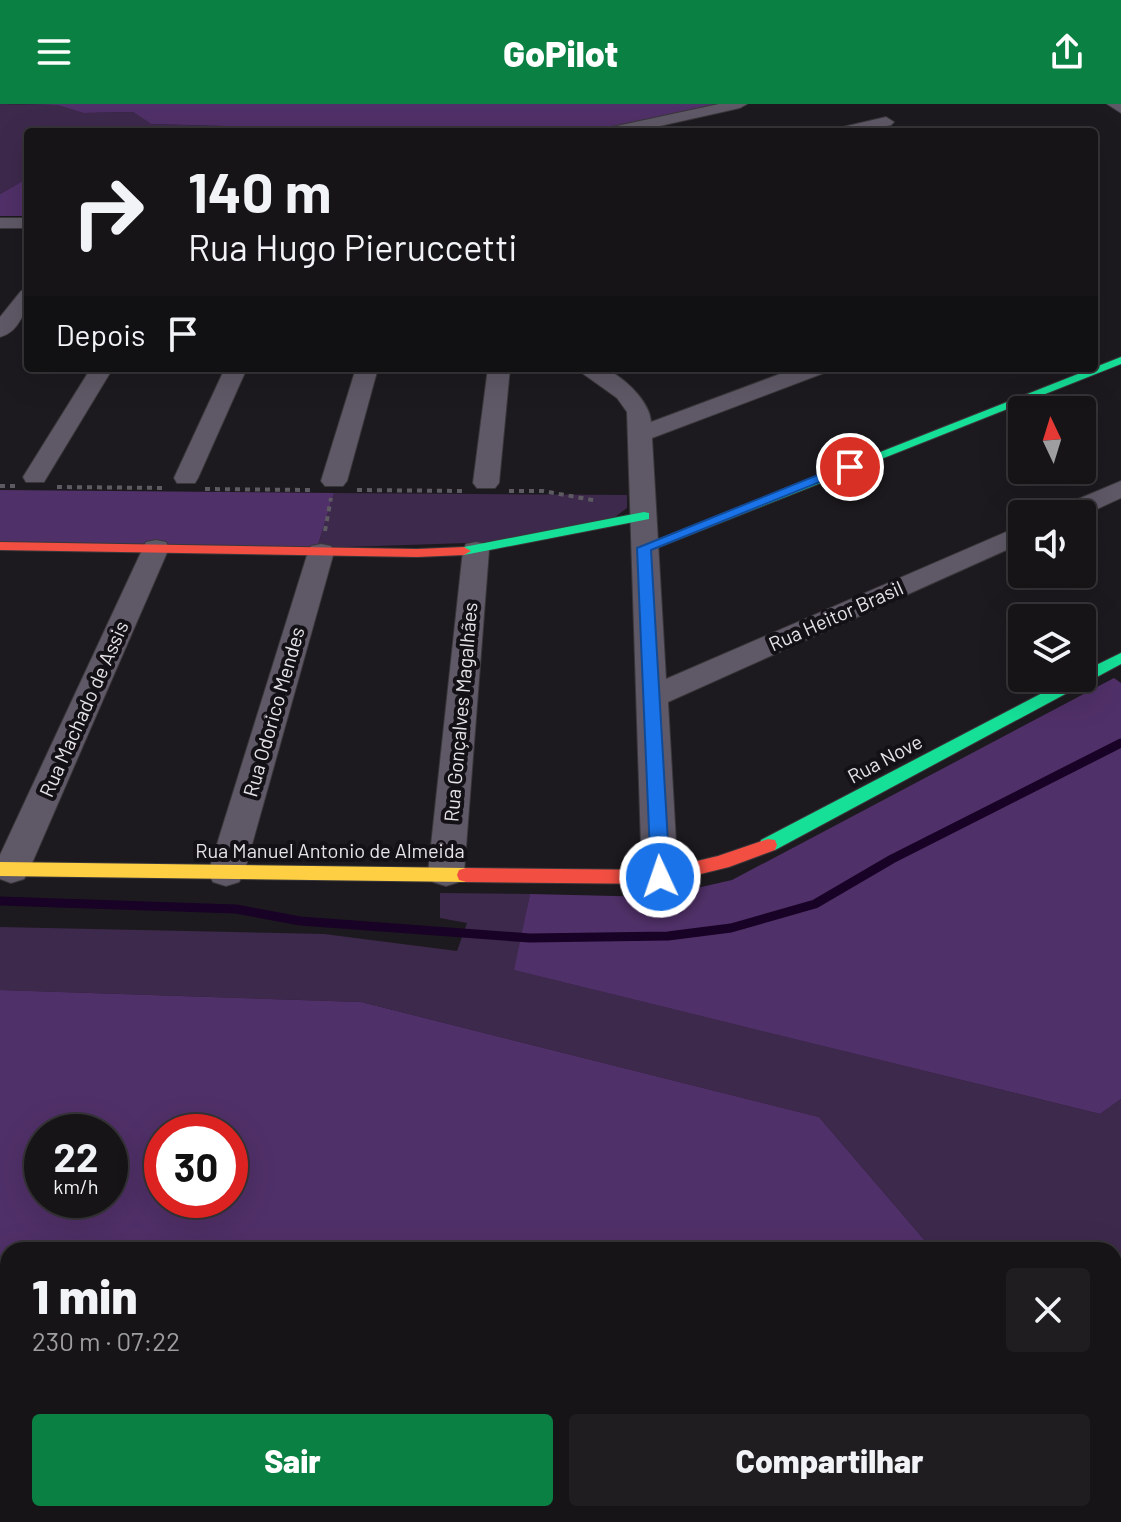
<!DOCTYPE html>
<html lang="pt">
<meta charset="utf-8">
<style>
:root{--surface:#161417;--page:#1f1d20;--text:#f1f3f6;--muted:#9e9ea1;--line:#353336;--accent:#0b8043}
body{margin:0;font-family:Barlow,sans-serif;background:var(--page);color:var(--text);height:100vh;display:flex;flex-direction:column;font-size:30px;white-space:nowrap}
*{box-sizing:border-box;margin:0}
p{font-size:26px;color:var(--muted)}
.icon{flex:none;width:44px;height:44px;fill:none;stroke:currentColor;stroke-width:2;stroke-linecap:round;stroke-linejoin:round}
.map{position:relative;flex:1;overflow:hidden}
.details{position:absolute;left:0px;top:1138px;width:1122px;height:280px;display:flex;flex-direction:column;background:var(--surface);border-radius:24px 24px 0 0;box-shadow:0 8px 32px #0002,0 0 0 2px var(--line)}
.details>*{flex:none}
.top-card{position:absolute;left:24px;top:24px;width:1074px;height:244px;border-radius:8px;box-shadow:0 8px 32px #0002,0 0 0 2px var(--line);background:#161417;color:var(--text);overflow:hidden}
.needle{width:52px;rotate:356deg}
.controls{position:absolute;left:1008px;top:292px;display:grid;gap:16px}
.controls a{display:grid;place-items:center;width:88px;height:88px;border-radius:8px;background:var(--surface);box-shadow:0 8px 32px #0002,0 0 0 2px var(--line);font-size:40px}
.speed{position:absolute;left:24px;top:1010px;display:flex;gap:16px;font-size:40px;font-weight:700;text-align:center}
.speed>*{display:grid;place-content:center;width:104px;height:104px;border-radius:50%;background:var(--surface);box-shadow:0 8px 32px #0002,0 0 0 2px var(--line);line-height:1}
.speed small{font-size:20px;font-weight:400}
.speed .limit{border:12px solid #d22;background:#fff;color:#111}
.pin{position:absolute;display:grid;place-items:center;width:68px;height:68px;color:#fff;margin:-34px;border:4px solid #fff;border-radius:50%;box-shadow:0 2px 8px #0007}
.me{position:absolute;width:88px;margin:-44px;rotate:357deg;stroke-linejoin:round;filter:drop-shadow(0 0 6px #0008)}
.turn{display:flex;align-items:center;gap:28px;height:168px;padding:0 32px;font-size:36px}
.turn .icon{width:104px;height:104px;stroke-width:2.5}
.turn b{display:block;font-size:56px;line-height:68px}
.then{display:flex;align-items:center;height:76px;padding:0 32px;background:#0003;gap:16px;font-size:30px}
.round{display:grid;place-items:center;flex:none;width:84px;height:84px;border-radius:8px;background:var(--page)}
.overview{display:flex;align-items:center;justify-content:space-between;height:136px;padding:0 32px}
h1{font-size:48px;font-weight:800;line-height:60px}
.button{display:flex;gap:16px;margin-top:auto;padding:16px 32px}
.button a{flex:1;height:92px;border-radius:8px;background:var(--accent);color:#fff;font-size:32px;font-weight:800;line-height:92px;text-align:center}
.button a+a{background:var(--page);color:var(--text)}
header{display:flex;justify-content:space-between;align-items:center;height:104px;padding:0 32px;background:var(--accent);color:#fff;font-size:36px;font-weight:800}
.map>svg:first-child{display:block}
</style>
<header><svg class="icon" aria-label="menu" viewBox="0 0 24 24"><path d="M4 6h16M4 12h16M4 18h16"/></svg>GoPilot<svg class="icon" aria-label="share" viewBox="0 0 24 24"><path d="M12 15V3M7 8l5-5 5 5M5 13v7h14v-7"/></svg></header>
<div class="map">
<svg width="1121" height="1418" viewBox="0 0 1121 1418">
<rect width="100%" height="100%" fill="#1d1a1f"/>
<g fill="#3d294c">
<polygon points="0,0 57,1 83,9 133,8 151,20 224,22 235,28 28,28 28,74 0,90"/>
<polygon points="334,389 627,391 627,404 615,413 496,438 317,444"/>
<polygon points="440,789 530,790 515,866 1100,1010 1121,995 1121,1418 656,1418 667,1410 1114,1410 1114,1146 933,1146 819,1013 361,898 0,886 0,823 324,830 457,847 467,819 440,814"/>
</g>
<g fill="#503068" fill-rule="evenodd">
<polygon points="14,0 726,0 601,28 235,28 224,22 151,20 133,8 83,9 57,1"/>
<polygon points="28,74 28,112 0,112 0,90"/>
<polygon points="0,386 334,389 317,444 0,438"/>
<polygon points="1114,574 1121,579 1121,995 1100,1010 514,866 530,790 657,793 732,776"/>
<path d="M0,886L361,898L819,1013L933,1146H8V1410H665L654,1418H0ZM110,1028V1096H42V1028ZM230,1028V1096H162V1028Z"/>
</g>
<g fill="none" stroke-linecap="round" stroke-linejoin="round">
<polyline stroke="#180226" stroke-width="9" points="0,797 236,805 300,817 530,834 668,832 731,824 815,800 892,755 1121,639"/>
<defs>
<g id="street">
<polygon points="719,0 747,0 740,4 633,28 604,28 612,23"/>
<polygon points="1107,0 1121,0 1121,9"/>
<polygon points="886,13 894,18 891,21 861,28 832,28 834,25"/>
<rect x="0" y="114" width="28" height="10"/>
<path d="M28,185C28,203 20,228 0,233V213L21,187Z"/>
<polygon points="91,264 113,264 44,378 26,378 23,373"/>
<polygon points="225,264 247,264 198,374 195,379 177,379 174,374"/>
<polygon points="356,264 378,264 347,377 343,382 325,382 321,377"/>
<polygon points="488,264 510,264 499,379 495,384 477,384 473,379"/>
<path d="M575,264C583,264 593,262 601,264C621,269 650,297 651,318L796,264H827L824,269L652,334L666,575L1022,421V439L668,598L678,773L673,782L660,786L647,782L642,773L627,308L617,294Z"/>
<polygon points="1121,377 1121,394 1082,412 1053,410 1057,404"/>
<polygon points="156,436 166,438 169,444 29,766 24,775 11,779 0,775 0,751 143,444 146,438"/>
<polygon points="476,438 486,440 489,446 464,769 459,778 446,782 433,778 428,769 463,446 466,440"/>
<polygon points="321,440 331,442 334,448 244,769 239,778 226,782 213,778 208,769 308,448 311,442"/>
</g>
<g id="fast">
<polygon points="1121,253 1121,260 649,447 639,447 637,444"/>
<polygon points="644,408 649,409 649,415 464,451 457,447 464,443"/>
<polygon points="1121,549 1121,560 775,746 761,746 759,741 761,736 1071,574 1082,574 1082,568"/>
</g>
<polygon id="slow" points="0,758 466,764 473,766 475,771 473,776 466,778 0,772"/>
<g id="jam">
<polygon points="0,438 417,445 464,443 471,447 464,451 417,453 0,446"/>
<polygon points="768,735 775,736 777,741 775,746 729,763 660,780 466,778 459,776 457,771 459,766 466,764 660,766 718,752"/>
</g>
</defs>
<use href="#street" stroke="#39373a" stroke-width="2"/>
<use href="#fast" stroke="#39373a" stroke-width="2"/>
<use href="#slow" stroke="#39373a" stroke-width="2"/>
<use href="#jam" stroke="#39373a" stroke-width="2"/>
<g stroke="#5e5a62" stroke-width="4" stroke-dasharray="5 5" stroke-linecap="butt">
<polyline points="0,382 15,382"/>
<polyline points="57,383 167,384"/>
<polyline points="205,385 311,386"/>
<polyline points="357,386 463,387"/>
<polyline points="509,387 543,387 598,397"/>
<polyline points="325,427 331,394"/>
</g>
<use href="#street" fill="#5f5866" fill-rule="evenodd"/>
<use href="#fast" fill="#16e098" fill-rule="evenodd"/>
<use href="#slow" fill="#ffcf43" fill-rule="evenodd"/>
<use href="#jam" fill="#f24e42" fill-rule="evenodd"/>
</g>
<polygon fill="#1a73e8" stroke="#114b97" stroke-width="2" points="845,360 857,363 651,446 670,773 667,777 653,777 651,773 637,444"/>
<g text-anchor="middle" stroke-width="8" stroke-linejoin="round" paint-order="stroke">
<g font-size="20" fill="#e6e3e8" stroke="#131016">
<text transform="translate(836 512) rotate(-24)" y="7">Rua Heitor Brasil</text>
<text transform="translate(84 605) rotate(-66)" y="7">Rua Machado de Assis</text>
<text transform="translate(274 608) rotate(-74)" y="7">Rua Odorico Mendes</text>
<text transform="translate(461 608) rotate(-85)" y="7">Rua Gonçalves Magalhães</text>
<text transform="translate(885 655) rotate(-28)" y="7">Rua Nove</text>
<text x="330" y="754">Rua Manuel Antonio de Almeida</text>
</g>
</g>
</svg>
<div class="controls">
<a><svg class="needle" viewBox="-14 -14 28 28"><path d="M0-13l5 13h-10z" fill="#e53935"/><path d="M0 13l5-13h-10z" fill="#9e9ea1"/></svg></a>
<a><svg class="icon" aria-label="sound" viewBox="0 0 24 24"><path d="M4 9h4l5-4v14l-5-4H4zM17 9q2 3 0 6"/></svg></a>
<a><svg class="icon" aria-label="layers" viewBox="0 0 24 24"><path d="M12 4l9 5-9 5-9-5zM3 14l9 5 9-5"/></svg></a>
</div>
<div class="speed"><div>22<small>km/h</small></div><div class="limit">30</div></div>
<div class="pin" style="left:850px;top:363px;background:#d93025"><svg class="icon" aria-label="arrive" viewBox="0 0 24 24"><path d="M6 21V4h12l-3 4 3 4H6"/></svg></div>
<svg class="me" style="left:660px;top:773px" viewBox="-20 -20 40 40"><circle r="17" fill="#1a73e8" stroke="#fff" stroke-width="3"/><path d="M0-11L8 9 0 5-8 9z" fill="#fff"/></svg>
<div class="top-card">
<div class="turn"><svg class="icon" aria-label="right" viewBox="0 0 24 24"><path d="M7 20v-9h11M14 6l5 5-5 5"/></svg><div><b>140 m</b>Rua Hugo Pieruccetti</div></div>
<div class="then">Depois<svg class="icon" aria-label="arrive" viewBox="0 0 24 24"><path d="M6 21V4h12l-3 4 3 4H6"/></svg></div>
</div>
<section class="details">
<div class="overview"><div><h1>1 min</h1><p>230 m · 07:22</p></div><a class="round"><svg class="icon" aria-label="close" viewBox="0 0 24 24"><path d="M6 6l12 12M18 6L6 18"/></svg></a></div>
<div class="button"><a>Sair</a><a>Compartilhar</a></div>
</section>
</div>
